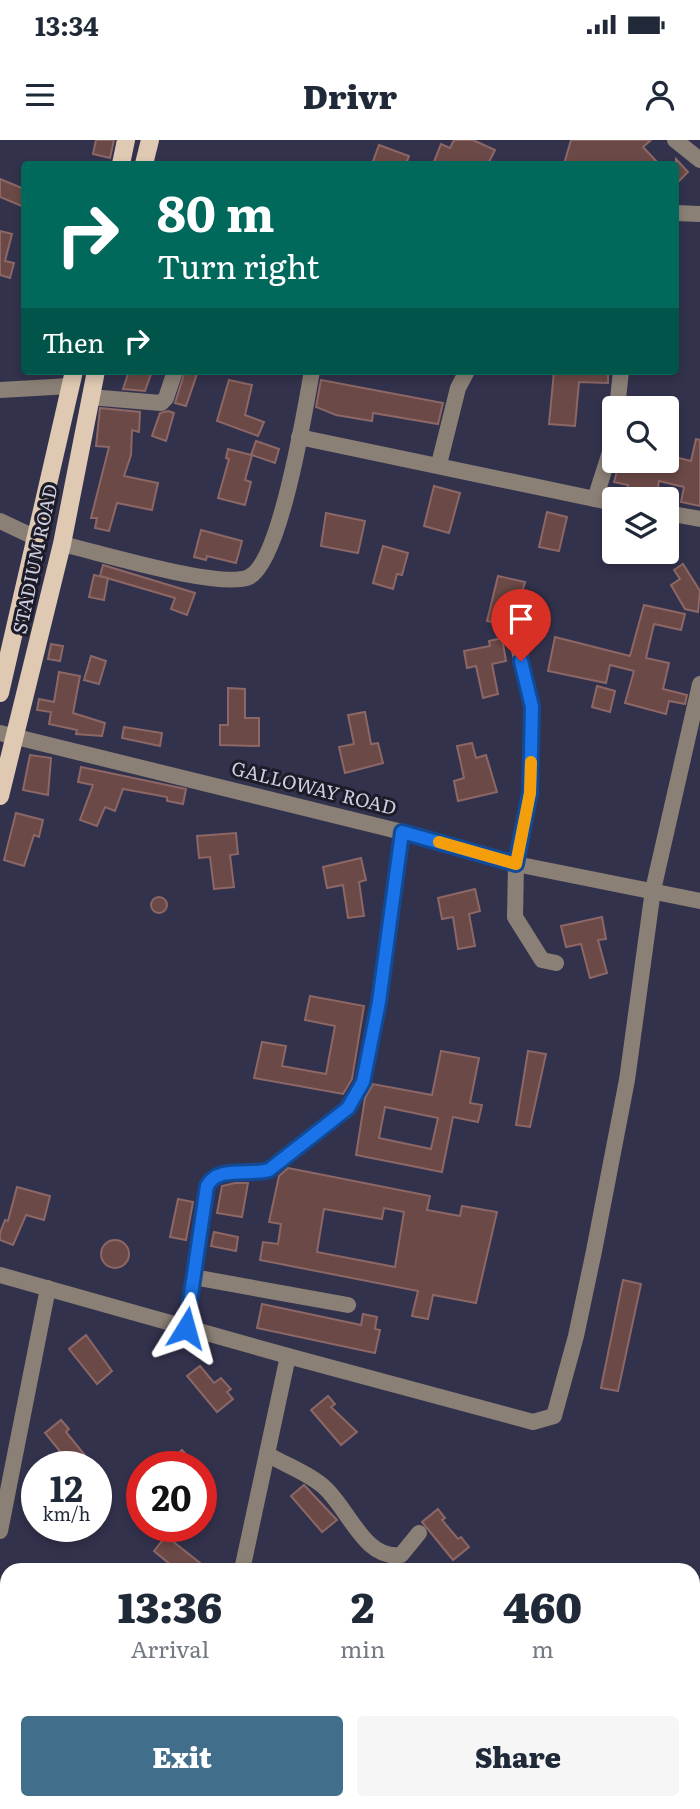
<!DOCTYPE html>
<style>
:root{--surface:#fff;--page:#f6f6f7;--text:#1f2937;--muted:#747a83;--accent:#416e8b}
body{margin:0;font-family:Literata,serif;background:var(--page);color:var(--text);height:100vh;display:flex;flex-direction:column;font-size:26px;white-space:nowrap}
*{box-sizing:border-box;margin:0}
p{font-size:23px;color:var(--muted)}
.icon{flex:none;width:38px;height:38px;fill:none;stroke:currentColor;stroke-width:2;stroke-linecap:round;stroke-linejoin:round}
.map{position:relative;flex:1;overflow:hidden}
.details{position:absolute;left:0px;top:1423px;width:700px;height:247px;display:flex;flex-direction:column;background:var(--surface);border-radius:21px 21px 0 0;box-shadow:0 4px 10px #0003}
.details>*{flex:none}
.hud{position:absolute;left:21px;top:21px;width:658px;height:214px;border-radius:7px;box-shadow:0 4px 10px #0003;background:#00695c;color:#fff;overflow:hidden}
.controls{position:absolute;left:602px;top:256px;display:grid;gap:14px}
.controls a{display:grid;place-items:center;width:77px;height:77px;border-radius:7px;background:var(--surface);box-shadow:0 4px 10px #0003;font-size:35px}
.speed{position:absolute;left:21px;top:1311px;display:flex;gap:14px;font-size:35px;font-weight:700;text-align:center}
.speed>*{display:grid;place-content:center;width:91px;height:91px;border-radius:50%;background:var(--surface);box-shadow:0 4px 10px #0003;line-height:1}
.speed small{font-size:18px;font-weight:400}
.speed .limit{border:10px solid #d22;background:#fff;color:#111}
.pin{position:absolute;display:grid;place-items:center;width:60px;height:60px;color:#fff;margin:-72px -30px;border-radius:50% 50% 50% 0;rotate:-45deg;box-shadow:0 0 7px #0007}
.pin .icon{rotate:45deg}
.me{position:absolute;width:77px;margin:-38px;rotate:8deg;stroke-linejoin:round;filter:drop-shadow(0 0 5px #0008)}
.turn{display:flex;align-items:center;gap:24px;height:147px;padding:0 21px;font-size:32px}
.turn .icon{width:91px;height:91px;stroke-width:2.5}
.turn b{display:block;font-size:49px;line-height:60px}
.then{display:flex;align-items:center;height:66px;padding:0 21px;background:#0003;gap:14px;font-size:26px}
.eta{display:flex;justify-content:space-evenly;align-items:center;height:119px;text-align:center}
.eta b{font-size:42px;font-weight:800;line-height:49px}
.cta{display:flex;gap:14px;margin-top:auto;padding:14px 21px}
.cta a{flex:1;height:80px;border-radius:7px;background:var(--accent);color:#fff;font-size:28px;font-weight:800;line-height:80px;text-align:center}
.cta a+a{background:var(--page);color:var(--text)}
.status{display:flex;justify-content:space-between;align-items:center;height:49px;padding:0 35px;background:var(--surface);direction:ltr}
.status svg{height:19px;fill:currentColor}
header{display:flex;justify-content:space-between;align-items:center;height:91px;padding:0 21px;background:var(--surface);font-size:32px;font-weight:800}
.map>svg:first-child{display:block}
</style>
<div class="status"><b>13:34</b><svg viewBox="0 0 49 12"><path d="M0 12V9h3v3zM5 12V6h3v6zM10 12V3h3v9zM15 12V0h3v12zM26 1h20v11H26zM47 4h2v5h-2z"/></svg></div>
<header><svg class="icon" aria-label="menu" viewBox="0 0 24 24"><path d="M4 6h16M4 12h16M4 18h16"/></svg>Drivr<svg class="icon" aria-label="person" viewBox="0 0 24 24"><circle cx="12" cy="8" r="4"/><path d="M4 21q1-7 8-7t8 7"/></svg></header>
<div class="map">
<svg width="700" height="1669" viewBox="0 0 700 1669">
<rect width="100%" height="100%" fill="#33324d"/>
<g fill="#6b4946" stroke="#8c6765" stroke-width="2" fill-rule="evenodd">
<polygon points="96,0 114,0 110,18 93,14"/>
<polygon points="454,0 473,0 495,10 488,24 440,24 434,22 441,4 450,8"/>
<polygon points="571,0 651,0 643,7 659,24 564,24"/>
<polygon points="379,5 409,16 406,24 372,24"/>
<polygon points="676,19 688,32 676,44"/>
<polygon points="0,39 24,49 24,67 0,57"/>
<polygon points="0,91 12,94 5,121 14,123 10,138 0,135"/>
<polygon points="129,231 152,231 145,251 123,249"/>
<polygon points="185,231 198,231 186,266 175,263"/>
<polygon points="554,231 608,231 608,243 579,242 575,286 549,284"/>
<polygon points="229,240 252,245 245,275 264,282 258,296 217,281"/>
<polygon points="321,240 443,263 438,284 373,273 372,281 336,275 316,267"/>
<polygon points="100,268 140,272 139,292 132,290 131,315 124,336 158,343 152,370 117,363 109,391 95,388 97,378 91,378 109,307 96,306"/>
<polygon points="168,271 174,273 166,301 152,296 160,273"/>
<polygon points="696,299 700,300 700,366 681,362 684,347 659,341 656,359 625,359 628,345 614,342 620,320 667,320 667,315 691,321"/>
<polygon points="256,301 279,309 275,323 252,315 245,340 251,342 245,365 218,358 229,319 226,318 228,309 251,315"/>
<polygon points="434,346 460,353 449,393 424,386"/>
<polygon points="547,372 567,377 559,411 539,407"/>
<polygon points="326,373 365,381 358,413 321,406"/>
<polygon points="201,390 242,401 236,423 207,416 206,420 194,417"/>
<polygon points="383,406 408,413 402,435 397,434 393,449 373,443"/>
<polygon points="683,424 700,451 698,472 685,469 671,445 680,439 674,430"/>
<polygon points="103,425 195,453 187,475 171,469 175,458 100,436"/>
<polygon points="94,435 108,438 104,460 89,457"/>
<polygon points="498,436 525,442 512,487 487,481"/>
<polygon points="644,465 685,474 681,490 654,484 646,518 669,523 663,549 687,555 685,564 669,561 666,574 625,563 634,531 610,525 606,543 548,531 555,497 630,516"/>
<polygon points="502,498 506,521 492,524 498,554 483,558 476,526 467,528 464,511 490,506 489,501"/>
<polygon points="51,504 63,506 60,521 48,519"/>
<polygon points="91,516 106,521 99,544 84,540"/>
<polygon points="59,532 80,536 73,573 105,583 102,596 76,594 77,590 49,584 51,572 37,570 39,559 54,562"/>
<polygon points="597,546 615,551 610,572 592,567"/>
<polygon points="228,548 245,549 245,578 259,578 259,606 220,605 220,585 228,585"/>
<polygon points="365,572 371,604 378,603 383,623 345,633 339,607 354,604 348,575"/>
<polygon points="124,587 162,593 160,606 122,598"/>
<polygon points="472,603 476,618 486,615 497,652 458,661 454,641 464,638 457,606"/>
<polygon points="30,615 51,618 48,655 23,650"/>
<polygon points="81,627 186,649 183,664 167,661 167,657 123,649 115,671 105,667 97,686 80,680 93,645 78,642"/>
<polygon points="16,673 43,680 39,697 34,695 24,726 4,720"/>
<polygon points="236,693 238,714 230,715 234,747 214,749 210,717 199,718 197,696"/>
<polygon points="361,718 366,740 359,742 364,776 348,778 343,745 327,748 323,727"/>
<polygon points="475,749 480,771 469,774 475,806 458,809 453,777 442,779 438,758"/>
<circle cx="159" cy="765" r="8"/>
<polygon points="602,777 606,799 598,800 607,833 590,838 581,804 566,807 561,786"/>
<polygon points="310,856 364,866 352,939 343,954 254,938 262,902 286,906 282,926 326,934 335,886 305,880"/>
<path d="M441,911L479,918L470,963L482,965L478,982L453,977L442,1032L356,1015L365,958L373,944L432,955ZM385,967L438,978L431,1009L379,998Z"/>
<polygon points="528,911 546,914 530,987 516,985"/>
<path d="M288,1028L430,1056L427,1070L460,1076L462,1066L497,1072L476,1163L433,1155L428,1179L412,1176L418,1151L260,1120L263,1102L278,1104L281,1084L269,1082L279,1036ZM384,1068L404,1072L395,1127L317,1112L324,1069L382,1079Z"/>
<polygon points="235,1043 248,1043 242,1077 217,1073 222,1046"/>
<polygon points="17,1047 50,1056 44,1080 26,1075 13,1105 0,1100 0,1093 5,1080 8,1081"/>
<polygon points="178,1059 193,1062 186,1100 170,1097"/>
<polygon points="214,1092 238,1097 236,1111 211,1106"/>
<circle cx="115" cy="1114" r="14"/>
<polygon points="623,1140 641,1144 618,1251 601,1248"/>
<polygon points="262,1164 361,1185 363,1174 377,1177 375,1189 380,1190 375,1213 257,1188"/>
<polygon points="86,1195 112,1231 97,1244 69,1209"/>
<polygon points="200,1226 214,1243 221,1238 231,1249 227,1252 233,1259 217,1272 187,1236"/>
<polygon points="328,1256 335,1264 331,1267 357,1292 341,1305 311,1270"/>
<polygon points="61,1280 69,1289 66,1292 88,1319 78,1326 72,1326 45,1293"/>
<polygon points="182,1310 192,1321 186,1326 163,1326"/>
<polygon points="304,1345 337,1380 322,1392 291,1356"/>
<polygon points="438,1369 445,1378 442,1380 458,1399 461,1397 469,1407 453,1420 422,1382"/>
<polygon points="166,1396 209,1430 177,1430 154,1411"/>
</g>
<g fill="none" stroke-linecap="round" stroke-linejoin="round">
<g stroke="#8b8075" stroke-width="16">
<polyline points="675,0 700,20"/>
<polyline points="676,73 700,74"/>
<polyline points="0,250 70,246"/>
<polyline points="90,257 161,263 166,258 175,231"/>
<polyline points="617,268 621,231"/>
<polyline points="299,297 614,363"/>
<polyline points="439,324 458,248 467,231"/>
<polyline points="595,359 610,312 614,285"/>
<polyline points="667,373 700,379"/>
<polyline points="0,381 34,397"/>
<path d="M62,404C98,412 221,450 249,437C281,421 305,269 312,231"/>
<polyline points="516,497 532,567 530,653 516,724 515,777 542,820 556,823"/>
<polyline points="0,593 402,692 516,724 700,761"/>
<polyline points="0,1135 288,1216 242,1430"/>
<polyline points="193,1137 348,1165"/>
<path d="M186,1188L207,1046C218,1025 248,1036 269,1030L347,968L363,942L379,862L402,692"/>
<polyline points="288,1216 533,1282 554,1276 576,1196 594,1111 627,940 653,750 700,544"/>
<path d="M267,1314C285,1325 309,1333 324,1347C349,1369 364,1420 401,1415L419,1393"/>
<polyline points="0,1391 48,1148"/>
<polyline points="0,1485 7,1484"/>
<polyline points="466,1662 474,1669"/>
</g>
<g stroke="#dfc9b2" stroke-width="18">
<polyline points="121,24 126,0"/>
<polyline points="144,24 150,0"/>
<polyline points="0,553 74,231"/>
<polyline points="0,656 62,404 96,231"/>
</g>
</g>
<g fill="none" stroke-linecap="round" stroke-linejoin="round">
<defs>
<path id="route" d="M186,1188L207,1046C218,1025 248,1036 269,1030L348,968L363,942L379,862L402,692L516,724L530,653L532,567L521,521"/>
</defs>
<use href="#route" stroke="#114b97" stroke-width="18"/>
<use href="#route" stroke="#1a73e8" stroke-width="12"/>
<polyline stroke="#f59e0b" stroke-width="12" points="439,702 516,724 530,653 531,622"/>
</g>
<g text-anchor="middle" stroke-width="6" stroke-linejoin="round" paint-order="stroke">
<g font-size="19" fill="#cfcfe1" stroke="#1c1c28">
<text transform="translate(35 419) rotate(-78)" y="7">STADIUM ROAD</text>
<text transform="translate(314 648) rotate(14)" y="7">GALLOWAY ROAD</text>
</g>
</g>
</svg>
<div class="controls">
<a><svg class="icon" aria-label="search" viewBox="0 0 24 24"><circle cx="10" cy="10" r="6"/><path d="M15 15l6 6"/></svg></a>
<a><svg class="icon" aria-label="layers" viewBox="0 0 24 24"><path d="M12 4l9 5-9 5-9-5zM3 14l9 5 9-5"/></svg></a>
</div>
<div class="speed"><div>12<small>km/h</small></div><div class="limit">20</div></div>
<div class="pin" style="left:521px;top:521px;background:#d93025"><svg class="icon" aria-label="arrive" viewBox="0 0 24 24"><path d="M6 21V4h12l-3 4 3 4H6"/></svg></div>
<svg class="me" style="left:186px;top:1188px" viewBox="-20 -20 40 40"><path d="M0-17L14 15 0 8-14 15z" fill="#1a73e8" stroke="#fff" stroke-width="4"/></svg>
<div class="hud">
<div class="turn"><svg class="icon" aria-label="right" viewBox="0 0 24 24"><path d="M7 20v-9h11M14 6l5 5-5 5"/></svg><div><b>80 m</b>Turn right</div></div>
<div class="then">Then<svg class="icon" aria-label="right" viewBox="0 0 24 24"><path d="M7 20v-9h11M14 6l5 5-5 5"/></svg></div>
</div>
<section class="details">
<div class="eta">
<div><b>13:36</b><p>Arrival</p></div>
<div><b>2</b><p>min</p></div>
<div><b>460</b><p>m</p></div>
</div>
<div class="cta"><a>Exit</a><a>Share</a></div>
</section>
</div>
